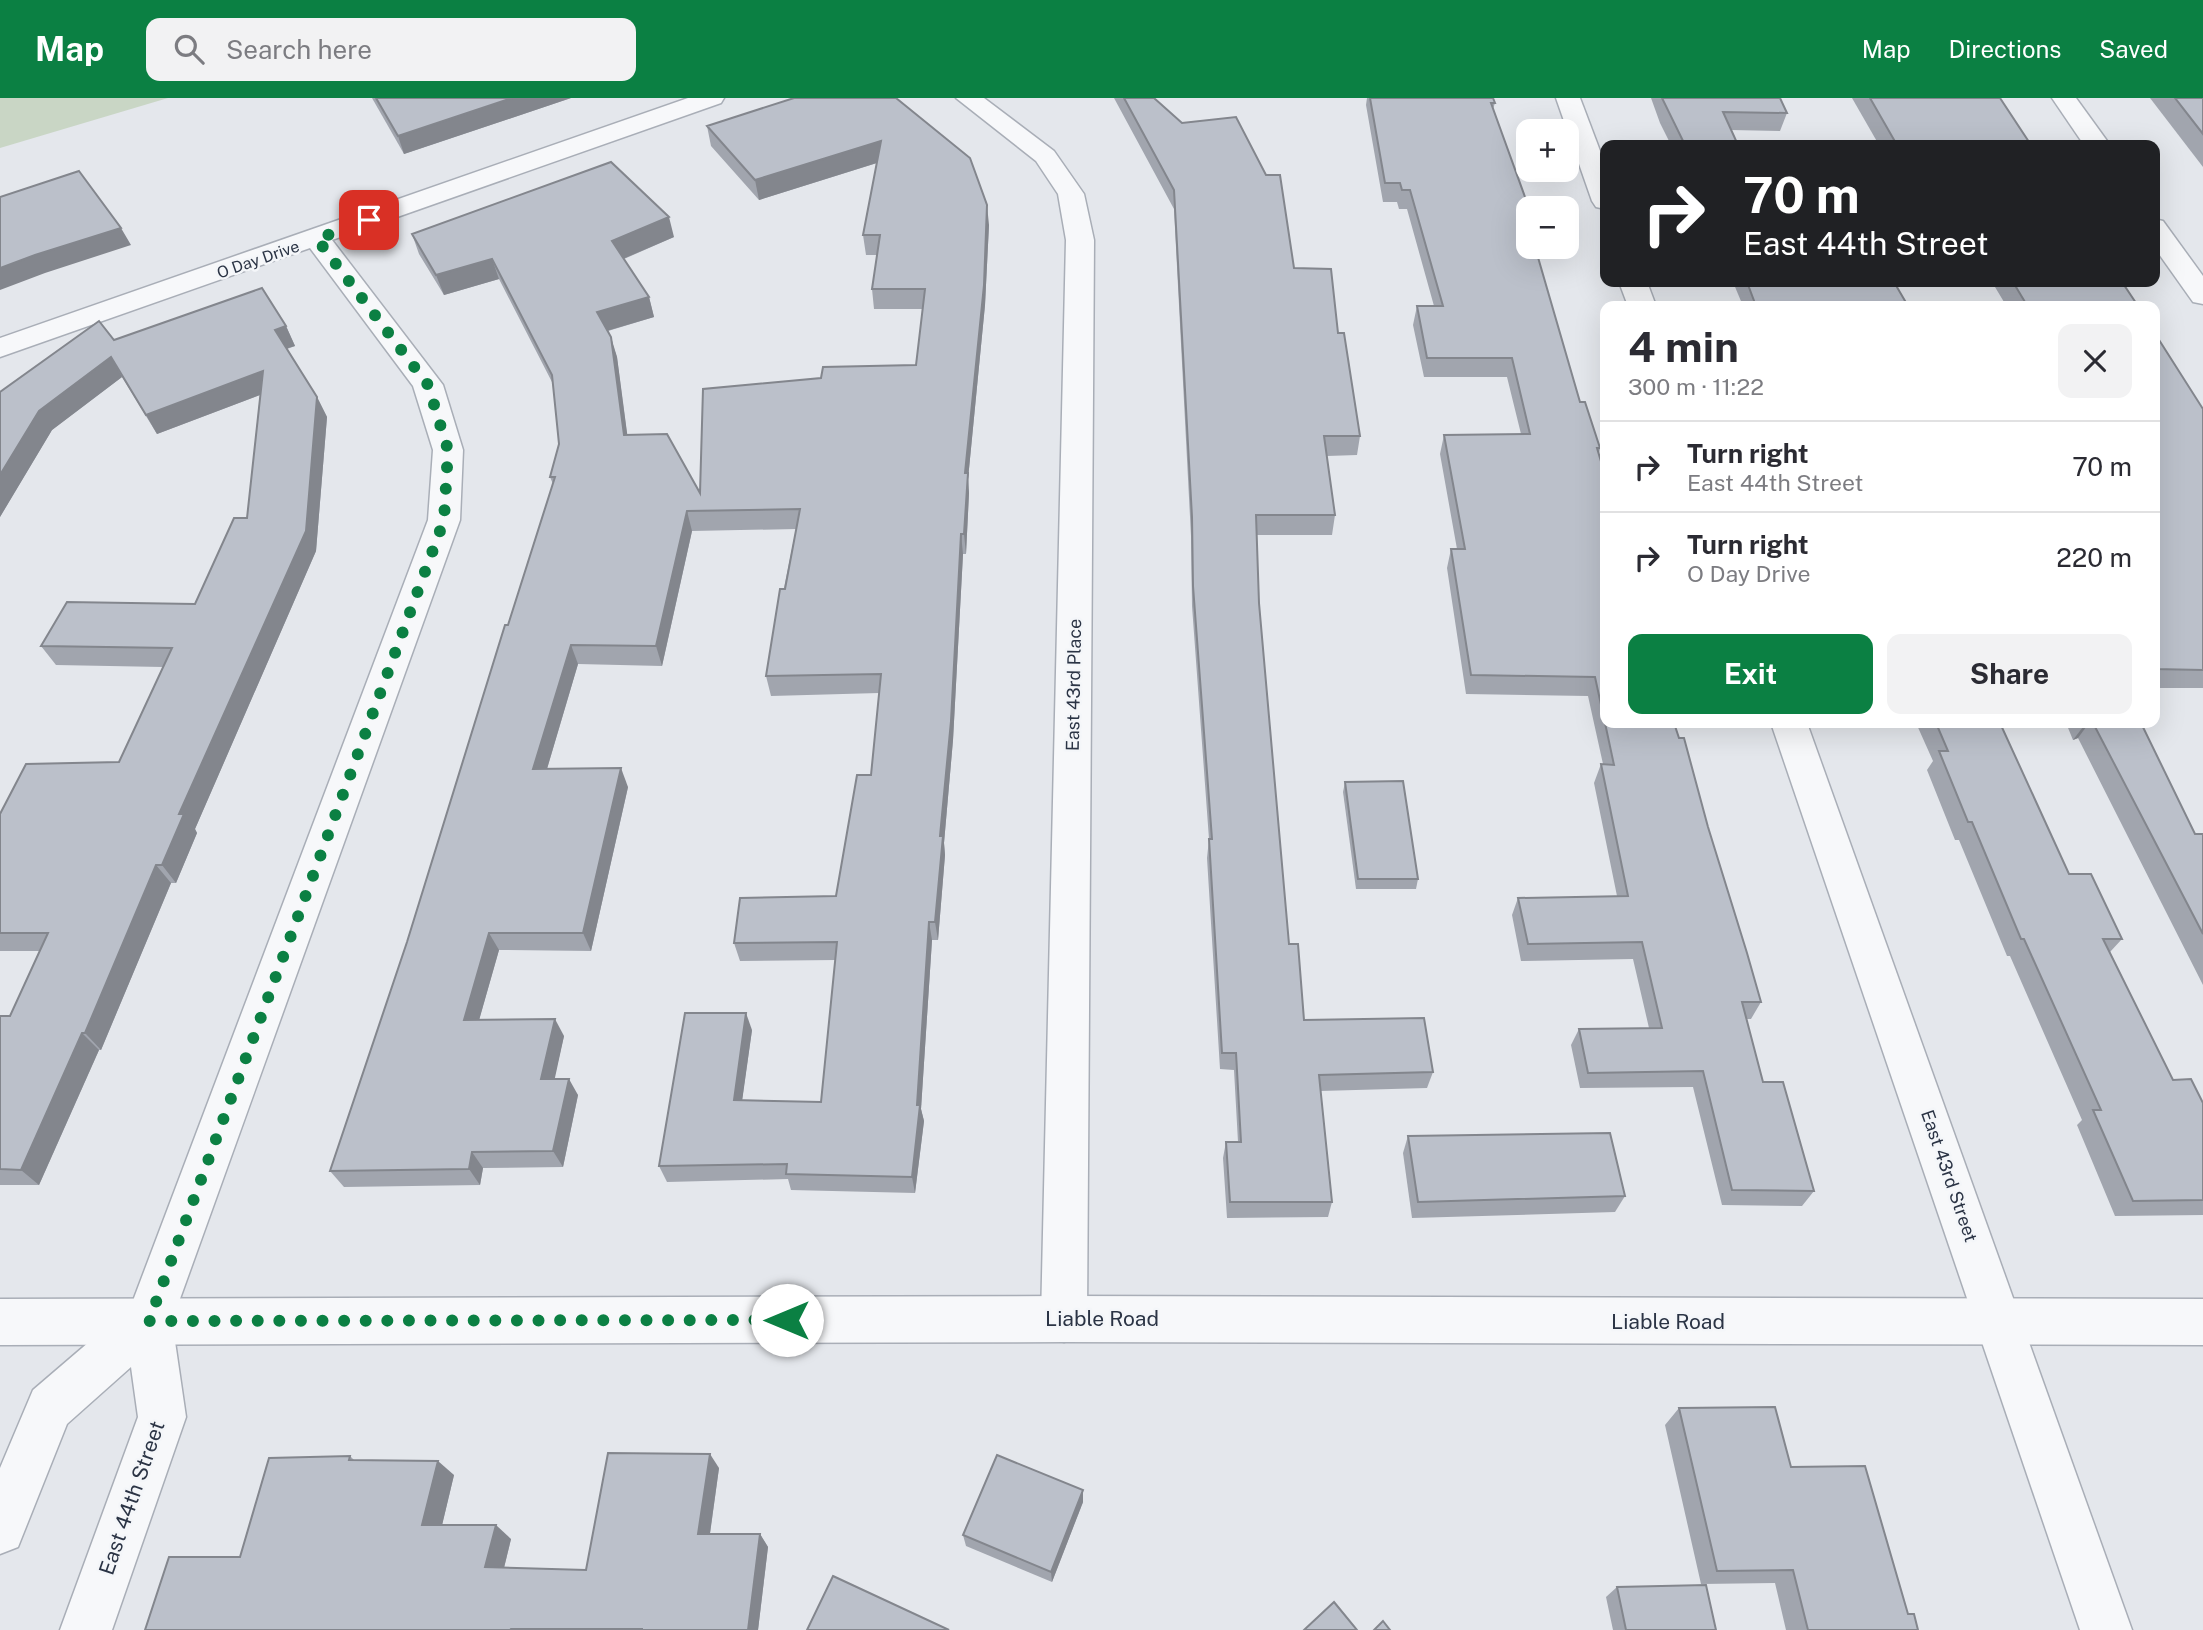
<!DOCTYPE html>
<meta charset="utf-8">
<style>
:root{--surface:#fff;--page:#f2f2f3;--text:#2b2b33;--muted:#7c7c81;--line:#e1e1e2;--accent:#0b8043}
body{margin:0;font-family:"Public Sans",sans-serif;background:var(--page);color:var(--text);height:100vh;display:flex;flex-direction:column;font-size:26px;white-space:nowrap}
*{box-sizing:border-box;margin:0}
p{font-size:23px;color:var(--muted)}
.icon{flex:none;width:38px;height:38px;fill:none;stroke:currentColor;stroke-width:2;stroke-linecap:round;stroke-linejoin:round}
.map{position:relative;flex:1;overflow:hidden}
.drawer{position:absolute;left:1600px;top:203px;width:560px;height:427px;display:flex;flex-direction:column;background:var(--surface);border-radius:14px;box-shadow:0 7px 28px #0002}
.drawer>*{flex:none}
.top-card{position:absolute;left:1600px;top:42px;width:560px;height:147px;border-radius:14px;box-shadow:0 7px 28px #0002;background:#202124;color:#fff;overflow:hidden}
.controls{position:absolute;left:1516px;top:21px;display:grid;gap:14px}
.controls a{display:grid;place-items:center;width:63px;height:63px;border-radius:14px;background:var(--surface);box-shadow:0 7px 28px #0002;font-size:35px}
.pin{position:absolute;display:grid;place-items:center;width:60px;height:60px;color:#fff;margin:-30px;border-radius:14px;box-shadow:0 4px 10px #0006}
.me{position:absolute;width:77px;margin:-38px;rotate:270deg;stroke-linejoin:round;filter:drop-shadow(0 0 5px #0008)}
.turn{display:flex;align-items:center;gap:24px;height:147px;padding:0 28px;font-size:32px}
.turn .icon{width:91px;height:91px;stroke-width:2.5}
.turn b{display:block;font-size:49px;line-height:60px}
.round{display:grid;place-items:center;flex:none;width:74px;height:74px;border-radius:14px;background:var(--page)}
.headline{display:flex;align-items:center;justify-content:space-between;height:119px;padding:0 28px}
h1{font-size:42px;font-weight:700;line-height:52px}
.button{display:flex;gap:14px;margin-top:auto;padding:14px 28px}
.button a{flex:1;height:80px;border-radius:14px;background:var(--accent);color:#fff;font-size:28px;font-weight:700;line-height:80px;text-align:center}
.button a+a{background:var(--page);color:var(--text)}
ul{padding:0;list-style:none}
li{display:flex;align-items:center;gap:21px;height:91px;padding:0 28px;border-top:2px solid var(--line)}
li div{flex:1}
li b{display:block;font-size:26px}
li em{font-style:normal}
header{display:flex;align-items:center;gap:42px;box-sizing:border-box;height:98px;padding:0 35px;background:var(--accent);color:#fff}
header strong{font-size:33px}
nav{display:flex;gap:38px;margin-inline-start:auto;font-size:24px}
.search{width:490px;height:63px;background:var(--page);display:flex;align-items:center;gap:18px;box-sizing:border-box;padding:0 24px;border-radius:14px;color:var(--muted);font-size:26px}
.map>svg:first-child{display:block}
</style>
<header>
<strong>Map</strong>
<div class="search"><svg class="icon" aria-label="search" viewBox="0 0 24 24"><circle cx="10" cy="10" r="6"/><path d="M15 15l6 6"/></svg>Search here</div>
<nav><a>Map</a><a>Directions</a><a>Saved</a></nav>
</header>
<div class="map">
<svg width="2203" height="1532" viewBox="0 0 2203 1532">
<rect width="100%" height="100%" fill="#e4e7ec"/>
<polygon fill="#c9d6c5" points="0,0 168,0 0,50"/>
<g fill="none" stroke-linecap="round" stroke-linejoin="round">
<defs>
<g id="minor">
<polygon points="688,0 724,0 721,5 332,142 443,287 463,352 460,422 172,1223 186,1319 112,1532 60,1532 138,1319 131,1269 67,1326 18,1449 0,1456 0,1370 33,1292 131,1208 428,422 433,352 413,288 310,150 0,259 0,240"/>
<polygon points="956,0 984,0 1054,53 1084,96 1094,142 1087,1221 1081,1237 1064,1244 1047,1237 1041,1221 1066,142 1058,96 1036,63"/>
<polygon points="1556,0 1580,0 1605,66 1605,111 1596,109 1592,103"/>
<polygon points="2052,0 2076,0 2110,47 2084,47"/>
<polygon points="2154,121 2163,123 2203,178 2203,206 2193,204 2154,149"/>
<polygon points="1619,184 1647,184 1656,208 1628,208"/>
<polygon points="1771,625 1807,625 2132,1532 2080,1532"/>
</g>
<polygon id="tertiary" points="1064,1198 2203,1201 2203,1247 1064,1244 0,1247 0,1201"/>
</defs>
<use href="#minor" stroke="#a9aeb7" stroke-width="3"/>
<use href="#tertiary" stroke="#a9aeb7" stroke-width="3"/>
<use href="#minor" fill="#f7f8fa" fill-rule="evenodd"/>
<use href="#tertiary" fill="#f7f8fa" fill-rule="evenodd"/>
</g>
<g fill="#a1a5ae">
<polygon points="372,0 571,0 404,56"/>
<polygon points="794,0 989,127 985,207 968,381 969,395 966,456 963,456 953,642 944,745 945,757 938,842 932,842 921,1011 924,1023 915,1095 791,1092 788,1081 667,1084 659,1068 752,932 742,1002 821,1004 836,862 740,863 734,845 836,798 871,677 879,595 771,598 766,578 796,431 692,433 662,568 578,566 547,671 628,689 591,853 499,852 479,922 564,938 554,981 578,997 563,1069 483,1070 480,1087 344,1089 330,1073 407,844 553,386 550,379 559,346 553,286 499,181 444,197 419,156 412,136 674,139 624,161 649,199 654,219 608,233 617,259 627,337 700,395 821,280 916,267 923,211 874,211 872,191 877,157 866,157 863,137 877,65 759,102 711,48 707,28"/>
<polygon points="1114,0 1154,0 1294,170 1338,235 1360,338 1357,357 1327,358 1335,417 1332,437 1257,437 1259,505 1289,846 1304,922 1433,974 1427,990 1320,993 1332,1104 1328,1119 1227,1120 1223,1060 1226,1044 1238,1044 1234,972 1220,971 1207,760 1209,741 1192,508 1191,438 1174,111"/>
<polygon points="1367,0 1493,0 1495,5 1493,11 1528,110 1527,121 1580,304 1600,350 1599,355 1605,625 1708,729 1761,904 1751,921 1746,921 1763,984 1814,1093 1802,1108 1722,1107 1693,989 1580,990 1571,947 1579,931 1649,930 1633,861 1521,863 1512,817 1518,800 1617,798 1594,685 1601,666 1603,666 1588,598 1466,596 1447,470 1451,451 1457,451 1440,356 1444,337 1521,336 1507,279 1424,279 1413,227 1417,208 1434,208 1407,111 1399,111 1397,104 1383,104 1366,7"/>
<polygon points="1651,0 1780,0 1787,15 1780,33 1731,32 1738,47 1671,47 1660,25"/>
<polygon points="1852,0 2000,0 2031,47 1879,47"/>
<polygon points="2150,0 2203,0 2203,69"/>
<polygon points="1733,184 1894,184 1908,208 1743,208"/>
<polygon points="1992,184 2122,184 2138,208 1993,208 1995,204 2004,204"/>
<polygon points="286,228 295,248 287,251 317,299 327,319 316,453 195,731 197,735 176,785 171,785 101,952 99,952 39,1087 0,1087 0,918 10,918 40,853 0,853 0,716 119,664 163,569 56,567 41,548 195,506 247,420 260,297 157,336 122,279 52,332 0,419 0,294 114,242"/>
<polygon points="2154,234 2203,311 2203,590 2154,590"/>
<polygon points="1916,625 2000,625 2069,776 2122,841 2110,854 2173,982 2203,1005 2203,1117 2115,1118 2077,1027 2082,1022 2010,858 2007,858 1959,742 1955,742 1927,672 1933,663"/>
<polygon points="2066,625 2141,625 2195,736 2203,736 2203,887 2078,640 2073,642"/>
<polygon points="1345,684 1418,781 1416,791 1356,791 1343,694"/>
<polygon points="1408,1038 1625,1098 1615,1114 1412,1120 1403,1055"/>
<polygon points="1679,1310 1791,1369 1908,1516 1918,1532 1786,1532 1775,1485 1701,1486 1665,1327"/>
<polygon points="350,1358 354,1362 454,1377 442,1427 511,1441 504,1470 586,1472 719,1370 710,1436 760,1436 768,1449 758,1532 145,1532 240,1459"/>
<polygon points="1083,1392 1083,1404 1052,1484 966,1448 963,1437"/>
<polygon points="1617,1489 1716,1532 1613,1532 1606,1499"/>
</g>
<g fill="#83868d">
<polygon points="512,0 571,0 404,56 398,38"/>
<polygon points="881,43 883,63 759,102 755,82"/>
<polygon points="987,107 989,127 985,207 968,381 969,395 966,456 964,436 965,375"/>
<polygon points="669,119 674,139 618,163 612,143"/>
<polygon points="121,130 131,147 45,175 0,192 0,170 35,157"/>
<polygon points="492,161 499,181 444,197 436,177"/>
<polygon points="649,199 654,219 603,234 597,214"/>
<polygon points="286,228 295,248 285,251 275,232"/>
<polygon points="611,239 617,259 630,357 624,337"/>
<polygon points="111,259 122,279 52,332 0,419 0,377 39,313"/>
<polygon points="263,273 273,292 157,336 146,317"/>
<polygon points="317,299 327,319 316,453 195,731 197,735 176,785 162,767"/>
<polygon points="687,413 692,433 662,568 656,548"/>
<polygon points="961,436 963,456 953,642 944,745 945,757 938,842 935,824 940,738"/>
<polygon points="571,547 578,566 541,691 533,671"/>
<polygon points="2086,625 2089,625 2078,640 2073,642"/>
<polygon points="621,670 628,689 591,853 583,835"/>
<polygon points="156,767 171,785 101,952 85,935"/>
<polygon points="929,824 932,842 921,1011 924,1023 915,1095 912,1079"/>
<polygon points="489,835 499,852 474,940 464,922"/>
<polygon points="746,915 752,932 740,1018 734,1002"/>
<polygon points="555,921 564,938 551,998 541,981"/>
<polygon points="82,935 99,952 39,1087 21,1072"/>
<polygon points="569,981 578,997 563,1069 553,1053"/>
<polygon points="472,1054 483,1070 480,1087 469,1071"/>
<polygon points="710,1356 719,1370 708,1449 698,1436"/>
<polygon points="438,1363 454,1377 439,1440 422,1427"/>
<polygon points="1083,1392 1083,1404 1052,1484 1051,1474"/>
<polygon points="496,1427 511,1441 501,1482 485,1469"/>
<polygon points="760,1436 768,1449 758,1532 748,1532"/>
</g>
<g fill="#bbc0ca" stroke="#83868d" stroke-width="2">
<polygon points="376,0 512,0 398,38"/>
<polygon points="794,0 896,0 970,60 987,107 984,187 965,375 968,375 964,436 961,436 951,623 940,738 943,738 935,824 929,824 917,1007 920,1007 912,1079 786,1076 787,1066 659,1068 685,915 746,915 734,1002 821,1004 837,844 734,845 740,800 836,798 857,677 871,677 881,576 766,578 780,491 785,491 800,411 687,413 656,548 571,547 533,671 621,670 583,835 489,835 464,922 555,921 541,981 569,981 553,1053 472,1054 469,1071 330,1073 407,844 505,527 508,527 555,379 550,379 559,346 552,277 492,161 436,177 412,136 611,64 669,119 612,143 649,199 597,214 611,239 624,337 667,336 700,395 703,291 821,280 823,269 916,267 925,191 872,191 880,137 863,137 881,43 755,82 707,28"/>
<polygon points="1124,0 1154,0 1182,25 1236,19 1266,77 1280,77 1294,170 1331,171 1338,235 1344,235 1360,338 1324,338 1335,417 1256,417 1259,505 1289,846 1298,846 1304,922 1424,920 1433,974 1319,977 1332,1104 1230,1104 1226,1044 1241,1044 1236,955 1222,955 1209,741 1212,741 1193,488 1192,419 1174,92"/>
<polygon points="1370,0 1493,0 1495,5 1491,5 1529,110 1524,111 1528,123 1528,149 1535,149 1580,304 1585,304 1600,350 1597,350 1605,377 1605,625 1595,579 1471,577 1451,451 1465,451 1444,337 1530,336 1512,260 1427,260 1417,208 1443,208 1410,92 1402,92 1400,85 1385,85"/>
<polygon points="1662,0 1780,0 1787,15 1723,14 1738,47 1685,47"/>
<polygon points="1870,0 2000,0 2031,47 1897,47"/>
<polygon points="2175,0 2203,0 2203,36"/>
<polygon points="79,73 121,130 35,157 0,170 0,99"/>
<polygon points="1747,184 1894,184 1908,208 1756,208"/>
<polygon points="2013,184 2122,184 2138,208 1998,208 1995,204 2025,204"/>
<polygon points="262,190 286,228 275,232 317,299 306,433 179,716 184,716 162,767 156,767 85,935 82,935 21,1072 0,1071 0,918 10,918 48,835 0,835 0,716 26,666 119,664 172,550 41,548 67,504 195,506 234,420 247,420 263,273 146,317 111,259 39,313 0,377 0,294 99,223 114,242"/>
<polygon points="2154,234 2203,311 2203,572 2154,571"/>
<polygon points="1605,625 1674,625 1679,640 1684,640 1708,729 1747,855 1761,904 1742,904 1763,984 1783,984 1814,1093 1732,1092 1703,973 1588,975 1579,931 1662,930 1642,844 1528,846 1518,800 1628,798 1601,666 1614,667"/>
<polygon points="1936,625 2000,625 2069,776 2091,776 2122,841 2103,841 2173,982 2191,981 2203,1005 2203,1102 2133,1103 2093,1012 2101,1012 2024,841 2021,841 1972,724 1968,724 1939,653 1948,653"/>
<polygon points="2093,625 2141,625 2195,736 2203,736 2203,836"/>
<polygon points="1403,683 1418,781 1358,781 1345,684"/>
<polygon points="1610,1035 1625,1098 1418,1104 1408,1038"/>
<polygon points="1775,1309 1791,1369 1865,1368 1908,1516 1914,1516 1918,1532 1808,1532 1793,1472 1717,1473 1679,1310"/>
<polygon points="608,1355 710,1356 698,1436 760,1436 748,1532 642,1532 642,1531 511,1531 510,1532 145,1532 169,1459 240,1459 269,1360 350,1358 349,1362 438,1363 422,1427 496,1427 485,1469 586,1472"/>
<polygon points="997,1357 1083,1392 1051,1474 963,1437"/>
<polygon points="833,1478 949,1532 807,1532"/>
<polygon points="1706,1487 1716,1532 1626,1532 1617,1489"/>
<polygon points="1334,1504 1357,1532 1304,1532"/>
<polygon points="1383,1523 1390,1532 1374,1532"/>
</g>
<g fill="none" stroke-linecap="round" stroke-linejoin="round">
<polyline stroke="#0b8043" stroke-width="12" stroke-dasharray="0 21.6" points="369,122 317,141 428,287 448,352 444,422 149,1223 787,1222"/>
</g>
<g text-anchor="middle" stroke-width="5" stroke-linejoin="round" paint-order="stroke">
<g font-size="16" fill="#2b3445" stroke="#f4f6f9">
<text transform="translate(258 161) rotate(-19)" y="6">O Day Drive</text>
</g>
<g font-size="18" fill="#2b3445" stroke="#f4f6f9">
<text transform="translate(1074 587) rotate(-89)" y="6">East 43rd Place</text>
<text transform="translate(1949 1078) rotate(71)" y="6">East 43rd Street</text>
</g>
<g font-size="21" fill="#2b3445" stroke="#f4f6f9">
<text x="1102" y="1228">Liable Road</text>
<text x="1668" y="1231">Liable Road</text>
<text transform="translate(132 1400) rotate(-71)" y="7">East 44th Street</text>
</g>
</g>
</svg>
<div class="controls">
<a>+</a>
<a>−</a>
</div>
<div class="pin" style="left:369px;top:122px;background:#d93025"><svg class="icon" aria-label="arrive" viewBox="0 0 24 24"><path d="M6 21V4h12l-3 4 3 4H6"/></svg></div>
<svg class="me" style="left:787px;top:1222px" viewBox="-20 -20 40 40"><circle r="19" fill="#fff"/><path d="M0-13L10 11 0 6-10 11z" fill="#0b8043"/></svg>
<div class="top-card">
<div class="turn"><svg class="icon" aria-label="right" viewBox="0 0 24 24"><path d="M7 20v-9h11M14 6l5 5-5 5"/></svg><div><b>70 m</b>East 44th Street</div></div>
</div>
<section class="drawer">
<div class="headline"><div><h1>4 min</h1><p>300 m · 11:22</p></div><a class="round"><svg class="icon" aria-label="close" viewBox="0 0 24 24"><path d="M6 6l12 12M18 6L6 18"/></svg></a></div>
<ul>
<li><svg class="icon" aria-label="right" viewBox="0 0 24 24"><path d="M7 20v-9h11M14 6l5 5-5 5"/></svg><div><b>Turn right</b><p>East 44th Street</p></div><em>70 m</em></li>
<li><svg class="icon" aria-label="right" viewBox="0 0 24 24"><path d="M7 20v-9h11M14 6l5 5-5 5"/></svg><div><b>Turn right</b><p>O Day Drive</p></div><em>220 m</em></li>
</ul>
<div class="button"><a>Exit</a><a>Share</a></div>
</section>
</div>
